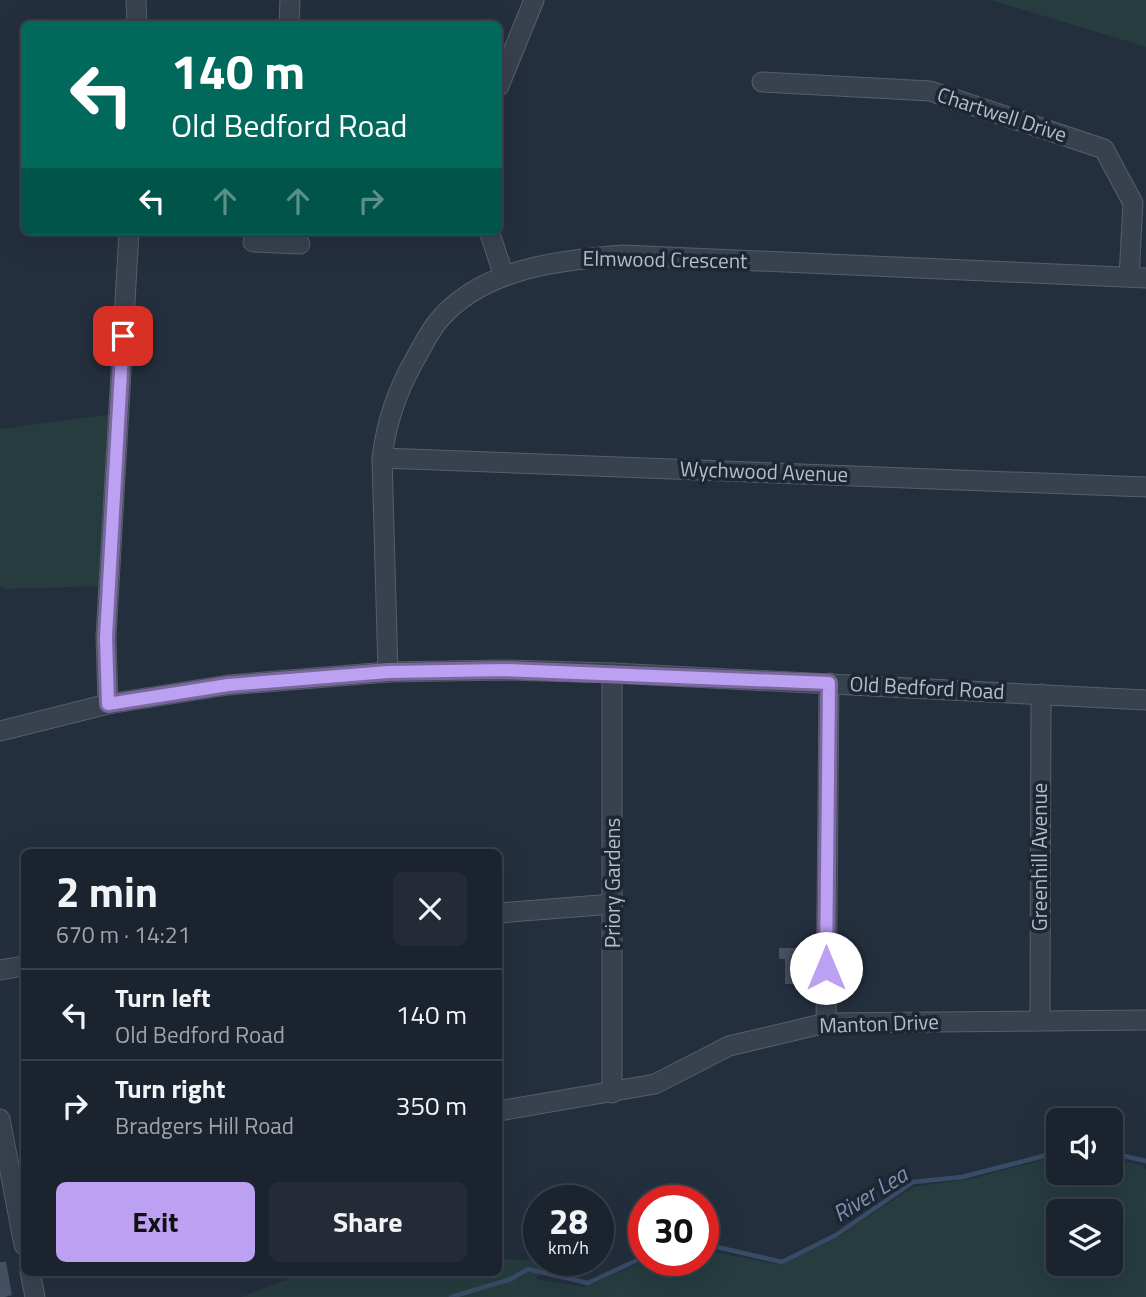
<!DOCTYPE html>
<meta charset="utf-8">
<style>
:root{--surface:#1b232e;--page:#242b36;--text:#f1f3f6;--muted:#a0a4aa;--line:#39404a;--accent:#bca0f2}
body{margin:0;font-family:"Titillium Web",sans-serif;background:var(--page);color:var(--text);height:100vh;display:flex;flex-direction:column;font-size:26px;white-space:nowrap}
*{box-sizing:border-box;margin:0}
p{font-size:23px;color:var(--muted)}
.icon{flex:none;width:38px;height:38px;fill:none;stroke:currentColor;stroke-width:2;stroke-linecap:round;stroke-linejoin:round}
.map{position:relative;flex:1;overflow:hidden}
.drawer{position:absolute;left:21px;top:849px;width:481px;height:427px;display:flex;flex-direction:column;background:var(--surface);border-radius:10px;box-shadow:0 7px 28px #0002,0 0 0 2px var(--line)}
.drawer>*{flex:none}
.hud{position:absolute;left:21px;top:21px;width:481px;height:214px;border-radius:10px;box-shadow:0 7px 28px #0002,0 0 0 2px var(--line);background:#00695c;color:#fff;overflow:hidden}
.buttons{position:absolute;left:1046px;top:1108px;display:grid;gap:14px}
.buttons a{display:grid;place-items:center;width:77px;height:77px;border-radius:10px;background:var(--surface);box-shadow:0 7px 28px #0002,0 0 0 2px var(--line);font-size:35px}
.speed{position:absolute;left:523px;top:1185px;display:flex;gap:14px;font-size:35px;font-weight:700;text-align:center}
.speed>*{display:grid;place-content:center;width:91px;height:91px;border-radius:50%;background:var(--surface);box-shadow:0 7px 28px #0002,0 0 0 2px var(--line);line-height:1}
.speed small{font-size:18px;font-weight:400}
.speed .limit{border:10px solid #d22;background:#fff;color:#111}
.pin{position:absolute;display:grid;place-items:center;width:60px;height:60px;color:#fff;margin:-30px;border-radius:14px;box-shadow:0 4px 10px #0006}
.me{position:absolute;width:77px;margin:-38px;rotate:0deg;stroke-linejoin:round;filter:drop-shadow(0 0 5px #0008)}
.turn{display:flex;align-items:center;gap:24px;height:147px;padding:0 35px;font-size:32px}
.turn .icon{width:91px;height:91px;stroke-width:2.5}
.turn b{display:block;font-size:49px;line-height:60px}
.lanes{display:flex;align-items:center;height:66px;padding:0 35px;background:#0003;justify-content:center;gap:35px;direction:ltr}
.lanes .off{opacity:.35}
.round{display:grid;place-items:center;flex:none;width:74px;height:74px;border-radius:10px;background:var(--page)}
.summary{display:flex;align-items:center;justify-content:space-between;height:119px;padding:0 35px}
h1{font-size:42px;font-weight:700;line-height:52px}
.primary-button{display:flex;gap:14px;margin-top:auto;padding:14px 35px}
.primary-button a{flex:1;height:80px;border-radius:10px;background:var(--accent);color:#111;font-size:28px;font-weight:700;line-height:80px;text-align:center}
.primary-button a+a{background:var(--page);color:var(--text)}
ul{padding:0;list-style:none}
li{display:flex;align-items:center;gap:21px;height:91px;padding:0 35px;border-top:2px solid var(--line)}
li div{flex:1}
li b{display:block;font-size:26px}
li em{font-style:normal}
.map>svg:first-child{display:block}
</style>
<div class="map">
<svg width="1146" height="1297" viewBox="0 0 1146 1297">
<rect width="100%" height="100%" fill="#242f3e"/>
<g fill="#263c3f" fill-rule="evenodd">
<polygon points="991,0 1146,0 1146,47"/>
<polygon points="113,414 102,586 5,589 0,585 0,429"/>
<path d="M1059,1156V1172H1111V1158L1143,1166L1146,1170V1297H241L306,1272H499V1259L554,1260L536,1279L584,1287L647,1260H704V1250L781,1265L838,1237L913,1187L970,1179ZM1059,1211H1111V1264H1059Z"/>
</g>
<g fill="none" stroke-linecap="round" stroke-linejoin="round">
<g stroke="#394c67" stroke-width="4.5">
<polyline points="1111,1153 1146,1161"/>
<polyline points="704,1244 782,1262 836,1235 913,1182 962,1177 1059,1152"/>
<polyline points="451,1297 511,1279 528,1269 588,1283 644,1257"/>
</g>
</g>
<g fill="#455162">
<polygon points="779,948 805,948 804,984 785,984 785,959 779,959"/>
<polygon points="0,1262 6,1262 12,1295 5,1297 0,1297"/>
</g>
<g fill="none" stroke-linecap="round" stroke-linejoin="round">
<defs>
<g id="minor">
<polyline points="136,0 137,24"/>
<polyline points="289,24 290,0"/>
<polyline points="762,82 930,91 1104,149 1133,203 1129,277"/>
<polyline points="499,86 534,0"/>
<polyline points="489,231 504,276"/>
<polyline points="253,242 300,244"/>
<polyline points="382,458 1146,487"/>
<path d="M388,672L382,458C386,424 397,391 414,361C422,347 429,332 439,320C483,268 561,260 623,255L1146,278"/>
<polyline points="108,704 106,637 129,231"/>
<polyline points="0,731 108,704 228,685 388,672 505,670 612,673 1146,700"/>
<polyline points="499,913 613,904"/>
<polyline points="0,970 24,966"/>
<polyline points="1040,1020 1041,694"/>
<polyline points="826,1023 829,683"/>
<polyline points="612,1093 612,673"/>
<polyline points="499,1111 655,1084 729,1046 826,1023 1146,1020"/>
<polyline points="0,1119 24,1245"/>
<polyline points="30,1272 35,1297"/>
</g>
</defs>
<use href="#minor" stroke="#565f6c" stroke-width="21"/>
<use href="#minor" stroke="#38414e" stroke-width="19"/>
</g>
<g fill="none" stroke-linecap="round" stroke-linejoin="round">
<defs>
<polyline id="route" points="123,336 106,637 108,704 228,685 388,672 505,670 829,683 826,968"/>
</defs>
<use href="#route" stroke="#7a689d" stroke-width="18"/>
<use href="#route" stroke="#bca0f2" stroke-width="12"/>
</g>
<g text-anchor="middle" stroke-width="7" stroke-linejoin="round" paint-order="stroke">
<g font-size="21" fill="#b4bcc9" stroke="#1d2633">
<text transform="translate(1002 115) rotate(18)" y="7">Chartwell Drive</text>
<text transform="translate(665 260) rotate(1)" y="7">Elmwood Crescent</text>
<text transform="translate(764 472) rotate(2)" y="7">Wychwood Avenue</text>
<text transform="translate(927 688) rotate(3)" y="7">Old Bedford Road</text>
<text transform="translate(1040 857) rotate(-90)" y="7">Greenhill Avenue</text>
<text transform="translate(613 883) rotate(-90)" y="7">Priory Gardens</text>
<text transform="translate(879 1024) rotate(-2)" y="7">Manton Drive</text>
</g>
<g font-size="23" font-style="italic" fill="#7c92b1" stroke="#1d2633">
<text transform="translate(870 1194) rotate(-32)" y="8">River Lea</text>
</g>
</g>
</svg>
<div class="buttons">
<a><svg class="icon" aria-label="sound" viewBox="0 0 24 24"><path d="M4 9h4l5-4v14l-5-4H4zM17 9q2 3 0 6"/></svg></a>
<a><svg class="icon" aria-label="layers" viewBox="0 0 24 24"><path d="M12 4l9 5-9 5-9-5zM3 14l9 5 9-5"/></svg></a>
</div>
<div class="speed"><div>28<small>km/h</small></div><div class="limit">30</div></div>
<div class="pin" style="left:123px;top:336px;background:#d93025"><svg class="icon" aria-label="arrive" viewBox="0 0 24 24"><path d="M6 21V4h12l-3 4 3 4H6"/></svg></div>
<svg class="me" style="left:826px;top:968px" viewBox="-20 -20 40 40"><circle r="19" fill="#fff"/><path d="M0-13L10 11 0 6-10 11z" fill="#bca0f2"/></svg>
<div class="hud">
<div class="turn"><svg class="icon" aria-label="left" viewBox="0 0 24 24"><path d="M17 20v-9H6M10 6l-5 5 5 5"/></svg><div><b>140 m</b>Old Bedford Road</div></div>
<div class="lanes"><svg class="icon" aria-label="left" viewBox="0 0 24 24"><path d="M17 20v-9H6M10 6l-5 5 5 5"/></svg><svg class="icon off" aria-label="ahead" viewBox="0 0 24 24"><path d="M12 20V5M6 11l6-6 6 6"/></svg><svg class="icon off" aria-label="ahead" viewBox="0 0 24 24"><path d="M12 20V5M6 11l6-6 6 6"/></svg><svg class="icon off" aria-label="right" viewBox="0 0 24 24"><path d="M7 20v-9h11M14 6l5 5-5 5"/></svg></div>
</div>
<section class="drawer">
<div class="summary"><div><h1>2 min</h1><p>670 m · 14:21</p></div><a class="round"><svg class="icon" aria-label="close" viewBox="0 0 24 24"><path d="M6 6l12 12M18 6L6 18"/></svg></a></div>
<ul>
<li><svg class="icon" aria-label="left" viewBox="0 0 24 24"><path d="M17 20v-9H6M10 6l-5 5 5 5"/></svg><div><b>Turn left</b><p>Old Bedford Road</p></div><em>140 m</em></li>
<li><svg class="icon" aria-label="right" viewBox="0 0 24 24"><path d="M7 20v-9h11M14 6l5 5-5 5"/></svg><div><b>Turn right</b><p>Bradgers Hill Road</p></div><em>350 m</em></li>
</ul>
<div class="primary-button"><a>Exit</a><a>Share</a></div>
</section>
</div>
